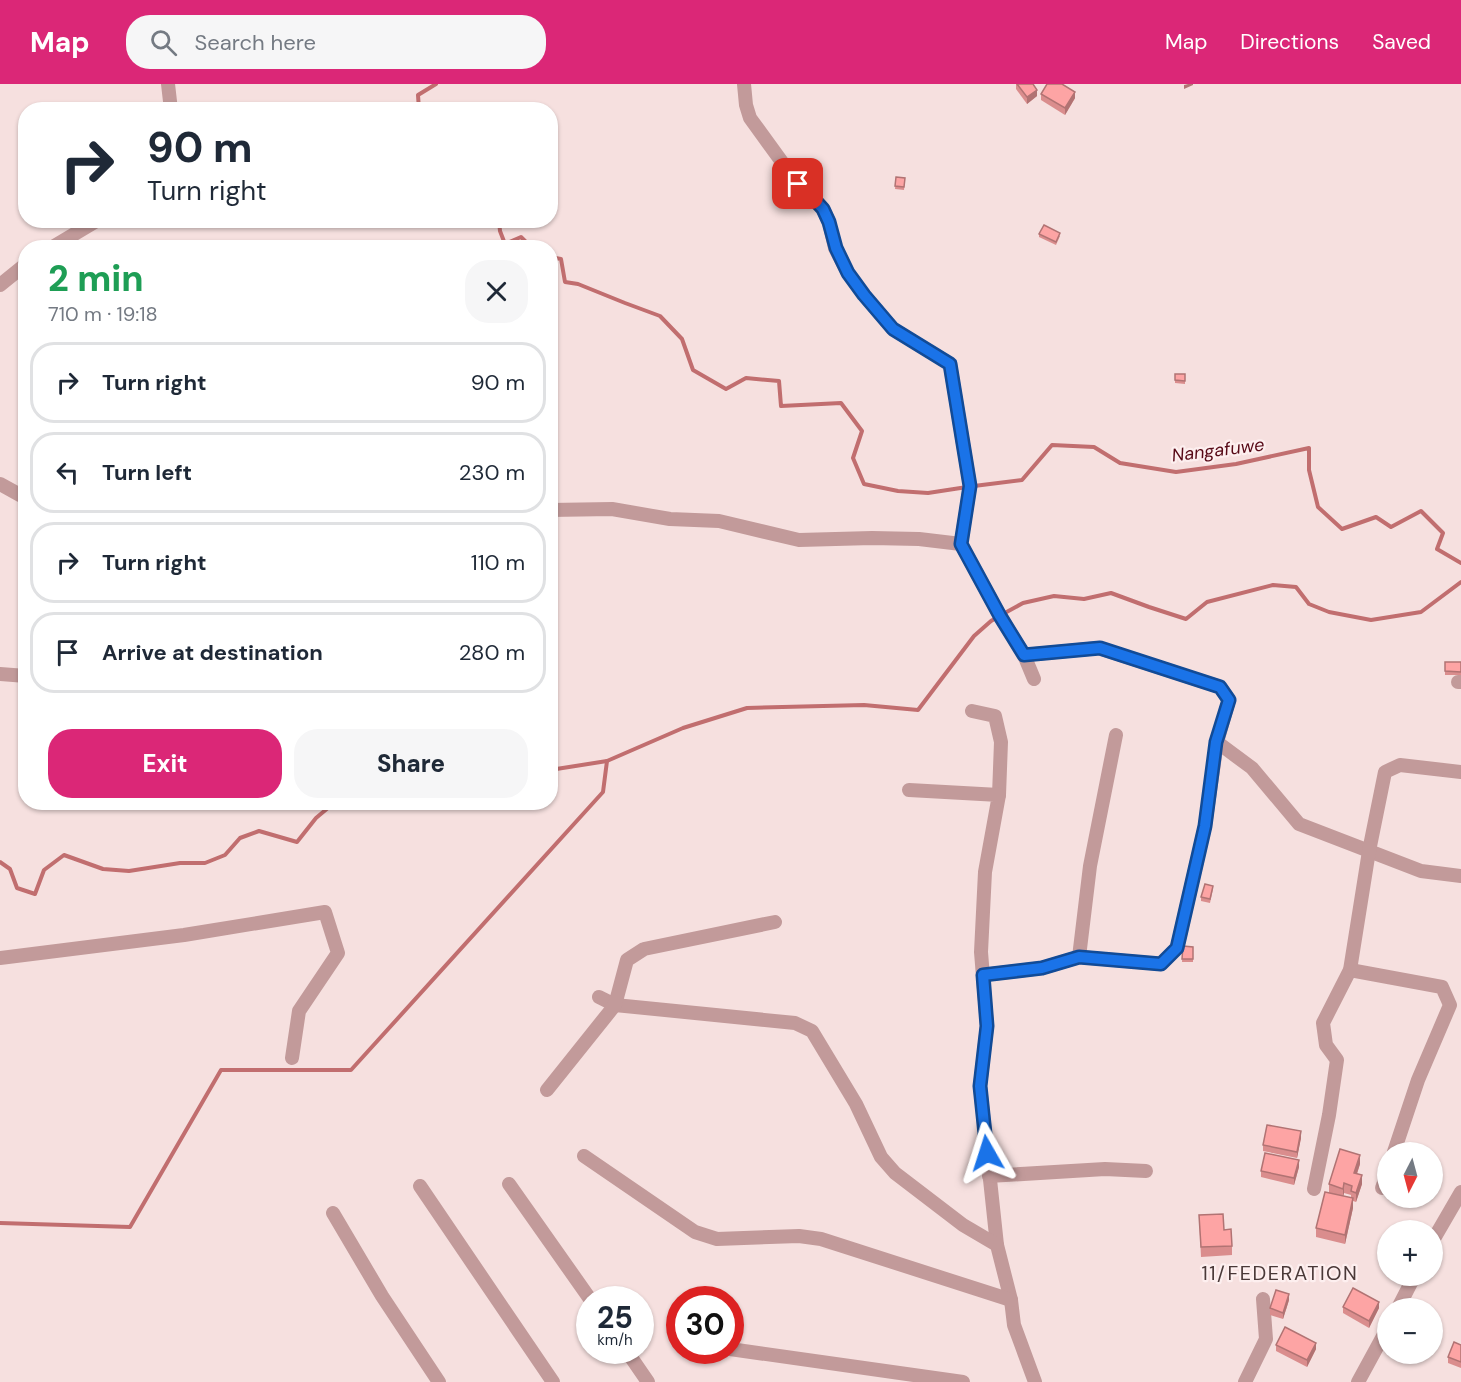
<!DOCTYPE html>
<meta charset="utf-8">
<style>
:root{--surface:#fff;--page:#f6f6f7;--text:#1f2937;--muted:#747a83;--line:#e0e1e3;--accent:#db2777}
body{margin:0;font-family:"DM Sans",sans-serif;background:var(--page);color:var(--text);height:100vh;display:flex;flex-direction:column;font-size:22px;white-space:nowrap}
*{box-sizing:border-box;margin:0}
p{font-size:20px;color:var(--muted)}
.icon{flex:none;width:33px;height:33px;fill:none;stroke:currentColor;stroke-width:2;stroke-linecap:round;stroke-linejoin:round}
.map{position:relative;flex:1;overflow:hidden}
.sheet{position:absolute;left:18px;top:156px;width:540px;height:570px;display:flex;flex-direction:column;background:var(--surface);border-radius:24px;box-shadow:0 2px 4px #0004}
.sheet>*{flex:none}
.top-card{position:absolute;left:18px;top:18px;width:540px;height:126px;border-radius:24px;box-shadow:0 2px 4px #0004;background:#fff;color:var(--text);overflow:hidden}
.needle{width:39px;rotate:186deg}
.controls{position:absolute;left:1377px;top:1058px;display:grid;gap:12px}
.controls a{display:grid;place-items:center;width:66px;height:66px;border-radius:50%;background:var(--surface);box-shadow:0 2px 4px #0004;font-size:30px}
.speed{position:absolute;left:576px;top:1202px;display:flex;gap:12px;font-size:30px;font-weight:700;text-align:center}
.speed>*{display:grid;place-content:center;width:78px;height:78px;border-radius:50%;background:var(--surface);box-shadow:0 2px 4px #0004;line-height:1}
.speed small{font-size:15px;font-weight:400}
.speed .limit{border:9px solid #d22;background:#fff;color:#111}
.pin{position:absolute;display:grid;place-items:center;width:51px;height:51px;color:#fff;margin:-26px;border-radius:12px;box-shadow:0 3px 9px #0006}
.me{position:absolute;width:66px;margin:-33px;rotate:354deg;stroke-linejoin:round;filter:drop-shadow(0 0 4px #0008)}
.turn{display:flex;align-items:center;gap:21px;height:126px;padding:0 30px;font-size:27px}
.turn .icon{width:78px;height:78px;stroke-width:2.5}
.turn b{display:block;font-size:42px;line-height:51px}
.round{display:grid;place-items:center;flex:none;width:63px;height:63px;border-radius:24px;background:var(--page)}
.summary{display:flex;align-items:center;justify-content:space-between;height:102px;padding:0 30px}
h1{font-size:36px;font-weight:800;line-height:45px;color:#1e9e55}
.action{display:flex;gap:12px;margin-top:auto;padding:12px 30px}
.action a{flex:1;height:69px;border-radius:24px;background:var(--accent);color:#fff;font-size:24px;font-weight:800;line-height:69px;text-align:center}
.action a+a{background:var(--page);color:var(--text)}
ul{padding:0;list-style:none}
li{display:flex;align-items:center;gap:18px;height:81px;margin:0 12px 9px;padding:0 18px;border:3px solid var(--line);border-radius:24px}
li div{flex:1}
li b{display:block;font-size:22px}
li em{font-style:normal}
header{display:flex;align-items:center;gap:36px;box-sizing:border-box;height:84px;padding:0 30px;background:var(--accent);color:#fff}
header strong{font-size:28px}
nav{display:flex;gap:33px;margin-inline-start:auto;font-size:21px}
.search{width:420px;height:54px;background:var(--page);display:flex;align-items:center;gap:15px;box-sizing:border-box;padding:0 21px;border-radius:24px;color:var(--muted);font-size:22px}
.map>svg:first-child{display:block}
</style>
<header>
<strong>Map</strong>
<div class="search"><svg class="icon" aria-label="search" viewBox="0 0 24 24"><circle cx="10" cy="10" r="6"/><path d="M15 15l6 6"/></svg>Search here</div>
<nav><a>Map</a><a>Directions</a><a>Saved</a></nav>
</header>
<div class="map">
<svg width="1461" height="1298" viewBox="0 0 1461 1298">
<rect width="100%" height="100%" fill="#f6e0df"/>
<g fill="none" stroke-linecap="round" stroke-linejoin="round">
<g stroke="#c16e6f" stroke-width="4">
<polyline points="419,26 418,11 436,0"/>
<polyline points="499,136 500,147 505,160 521,153 532,164"/>
<polyline points="550,173 561,175 565,198 578,200 625,219 660,232 682,255 693,286 726,305 746,294 779,297 781,322 841,319 862,347 853,374 864,400 898,407 928,409 967,403"/>
<polyline points="974,402 1022,396 1052,361 1094,363 1120,379 1176,388 1236,380 1309,364 1309,386 1318,423 1342,445 1376,433 1391,443 1421,427 1443,449 1437,465 1461,479"/>
<polyline points="1003,530 1023,519 1054,512 1084,515 1111,509 1149,523 1186,535 1207,518 1273,501 1296,503 1309,520 1329,528 1371,536 1421,528 1461,498"/>
<polyline points="550,686 607,677 683,644 747,624 864,621 918,626 974,552 991,537 996,534"/>
<polyline points="351,718 387,722 391,718"/>
<polyline points="485,718 496,718"/>
<polyline points="0,778 10,785 17,804 35,810 44,786 64,771 103,785 129,787 180,779 205,779 225,771 240,754 259,747 297,758 316,734 335,718"/>
<polyline points="0,1139 130,1143 221,986 351,986 603,708 607,677"/>
</g>
<g stroke="#c29a9a" stroke-width="14">
<polyline points="168,0 171,26"/>
<polyline points="744,0 746,21 750,34 798,100 813,114 823,125 829,138 835,164 848,189 864,211 893,245 950,280 970,402 961,460"/>
<polyline points="51,164 98,136"/>
<polyline points="0,201 26,180"/>
<polyline points="0,400 20,411 26,411"/>
<polyline points="550,426 612,425 670,435 719,437 799,456 872,454 919,455 961,460 1000,532 1024,571 1034,595"/>
<polyline points="0,590 26,592"/>
<polyline points="1458,598 1461,598"/>
<polyline points="972,627 995,632 1001,658 999,711"/>
<polyline points="1217,658 1252,684 1299,740 1421,787 1461,792"/>
<polyline points="909,706 999,711 985,788 981,868 987,942 980,1002 997,1161"/>
<polyline points="1079,873 1090,782 1116,651"/>
<polyline points="0,874 184,851 325,828 338,869 299,927 292,974"/>
<polyline points="1350,886 1442,903 1450,921 1418,996 1394,1068"/>
<polyline points="983,891 1042,884 1079,873 1161,880 1177,864 1205,742 1217,658 1229,616 1220,603 1099,564 1024,571"/>
<polyline points="599,913 615,921 795,939 812,947 856,1020 881,1073 895,1089 963,1141 997,1161 1011,1216 1014,1241 1035,1298"/>
<polyline points="547,1006 615,921 627,876 644,865 775,838"/>
<polyline points="584,1072 695,1148 717,1155 799,1152 821,1155 1011,1216"/>
<polyline points="989,1092 1105,1085 1146,1087"/>
<polyline points="509,1100 590,1215"/>
<polyline points="420,1102 553,1298"/>
<polyline points="1382,1104 1388,1087"/>
<polyline points="1314,1105 1329,1031 1337,976 1326,961 1323,939 1350,886 1369,767 1385,688 1400,681 1461,688"/>
<polyline points="333,1129 382,1212 439,1298"/>
<polyline points="1432,1158 1461,1108"/>
<polyline points="1398,1224 1415,1191"/>
<polyline points="730,1265 963,1298"/>
<polyline points="626,1266 648,1298"/>
<polyline points="1245,1298 1266,1255 1263,1215"/>
<polyline points="1358,1298 1388,1243"/>
</g>
</g>
<g fill="#da8d8d" fill-rule="evenodd">
<polygon points="1016,0 1033,0 1037,12 1027,20 1016,5"/>
<polygon points="1041,10 1075,14 1065,31 1041,16"/>
<polygon points="896,93 905,94 904,106 895,105"/>
<polygon points="1039,150 1060,152 1056,161 1039,153"/>
<polygon points="1175,290 1185,290 1185,300 1175,299"/>
<rect x="1445" y="578" width="16" height="13"/>
<polygon points="1213,805 1210,819 1201,817 1201,813"/>
<polygon points="1183,862 1193,863 1193,878 1182,878"/>
<polygon points="1301,1054 1297,1074 1263,1067 1263,1061"/>
<path d="M1360,1080L1357,1090L1362,1100L1356,1118L1353,1117V1124L1345,1160L1316,1153V1144L1329,1109V1100ZM1344,1109L1351,1111V1114L1343,1112Z"/>
<polygon points="1299,1083 1294,1101 1261,1093 1261,1087"/>
<polygon points="1199,1131 1224,1146 1232,1162 1232,1171 1201,1173"/>
<polygon points="1289,1216 1283,1235 1270,1231 1270,1224"/>
<polygon points="1343,1223 1379,1224 1369,1244 1343,1229"/>
<polygon points="1276,1261 1316,1265 1307,1283 1276,1267"/>
<polygon points="1461,1261 1461,1284 1448,1279 1448,1273"/>
</g>
<g fill="#b17373">
<polygon points="1188,0 1193,0 1193,1 1184,5 1184,1"/>
<polygon points="1037,6 1037,12 1027,20 1027,13"/>
<polygon points="1075,8 1075,14 1065,31 1065,24"/>
<polygon points="1301,1047 1301,1054 1297,1074 1297,1068"/>
<polygon points="1360,1071 1360,1080 1354,1098 1354,1089"/>
<polygon points="1299,1076 1299,1083 1294,1101 1294,1094"/>
<polygon points="1362,1091 1362,1100 1356,1118 1356,1109"/>
<polygon points="1344,1099 1344,1109 1343,1114 1343,1105"/>
<polygon points="1353,1114 1353,1124 1345,1160 1345,1151"/>
<polygon points="1289,1210 1289,1216 1283,1235 1283,1229"/>
<polygon points="1379,1218 1379,1224 1369,1244 1369,1237"/>
<polygon points="1316,1259 1316,1265 1307,1283 1307,1276"/>
</g>
<g fill="#fda4a4" stroke="#b17373" stroke-width="1.5">
<polygon points="1017,0 1033,0 1037,6 1027,13"/>
<polygon points="1047,0 1062,0 1075,8 1065,24 1041,10"/>
<polygon points="896,93 905,94 904,103 895,102"/>
<polygon points="1044,141 1060,149 1056,158 1039,150"/>
<polygon points="1175,290 1185,290 1185,297 1175,296"/>
<polygon points="1445,578 1461,578 1461,588 1445,587"/>
<polygon points="1205,800 1213,802 1210,815 1201,813"/>
<polygon points="1183,862 1193,863 1193,875 1182,875"/>
<polygon points="1267,1041 1301,1047 1297,1068 1263,1061"/>
<polygon points="1340,1065 1360,1071 1354,1089 1362,1091 1356,1109 1351,1107 1352,1102 1344,1099 1343,1105 1329,1100"/>
<polygon points="1265,1069 1299,1076 1294,1094 1261,1087"/>
<polygon points="1325,1108 1353,1114 1345,1151 1316,1144"/>
<polygon points="1223,1130 1224,1146 1231,1145 1232,1162 1201,1163 1199,1131"/>
<polygon points="1353,1204 1379,1218 1369,1237 1343,1223"/>
<polygon points="1276,1206 1289,1210 1283,1229 1270,1224"/>
<polygon points="1285,1243 1316,1259 1307,1276 1276,1261"/>
<polygon points="1454,1258 1461,1261 1461,1278 1448,1273"/>
</g>
<g fill="none" stroke-linecap="round" stroke-linejoin="round">
<defs>
<polyline id="route" points="798,100 813,114 823,125 829,138 836,164 848,189 864,211 893,245 950,280 970,402 961,460 1000,532 1024,571 1100,564 1220,603 1229,616 1216,658 1205,742 1177,864 1161,880 1079,873 1042,884 983,891 987,942 980,1002 987,1069"/>
</defs>
<use href="#route" stroke="#114b97" stroke-width="15"/>
<use href="#route" stroke="#1a73e8" stroke-width="10"/>
</g>
<g text-anchor="middle" stroke-width="4.5" stroke-linejoin="round" paint-order="stroke">
<g font-size="18" font-style="italic" fill="#570916" stroke="#fdefef">
<text transform="translate(1218 366) rotate(-7)" y="6">Nangafuwe</text>
</g>
<g font-size="20" letter-spacing="1.5" fill="#4a3938" stroke="#fdefef">
<text x="1280" y="1196">11/FEDERATION</text>
</g>
</g>
</svg>
<div class="controls">
<a><svg class="needle" viewBox="-14 -14 28 28"><path d="M0-13l5 13h-10z" fill="#e53935"/><path d="M0 13l5-13h-10z" fill="#747a83"/></svg></a>
<a>+</a>
<a>−</a>
</div>
<div class="speed"><div>25<small>km/h</small></div><div class="limit">30</div></div>
<div class="pin" style="left:798px;top:100px;background:#d93025"><svg class="icon" aria-label="arrive" viewBox="0 0 24 24"><path d="M6 21V4h12l-3 4 3 4H6"/></svg></div>
<svg class="me" style="left:987px;top:1069px" viewBox="-20 -20 40 40"><path d="M0-17L14 15 0 8-14 15z" fill="#1a73e8" stroke="#fff" stroke-width="4"/></svg>
<div class="top-card">
<div class="turn"><svg class="icon" aria-label="right" viewBox="0 0 24 24"><path d="M7 20v-9h11M14 6l5 5-5 5"/></svg><div><b>90 m</b>Turn right</div></div>
</div>
<section class="sheet">
<div class="summary"><div><h1>2 min</h1><p>710 m · 19:18</p></div><a class="round"><svg class="icon" aria-label="close" viewBox="0 0 24 24"><path d="M6 6l12 12M18 6L6 18"/></svg></a></div>
<ul>
<li><svg class="icon" aria-label="right" viewBox="0 0 24 24"><path d="M7 20v-9h11M14 6l5 5-5 5"/></svg><div><b>Turn right</b></div><em>90 m</em></li>
<li><svg class="icon" aria-label="left" viewBox="0 0 24 24"><path d="M17 20v-9H6M10 6l-5 5 5 5"/></svg><div><b>Turn left</b></div><em>230 m</em></li>
<li><svg class="icon" aria-label="right" viewBox="0 0 24 24"><path d="M7 20v-9h11M14 6l5 5-5 5"/></svg><div><b>Turn right</b></div><em>110 m</em></li>
<li><svg class="icon" aria-label="arrive" viewBox="0 0 24 24"><path d="M6 21V4h12l-3 4 3 4H6"/></svg><div><b>Arrive at destination</b></div><em>280 m</em></li>
</ul>
<div class="action"><a>Exit</a><a>Share</a></div>
</section>
</div>
